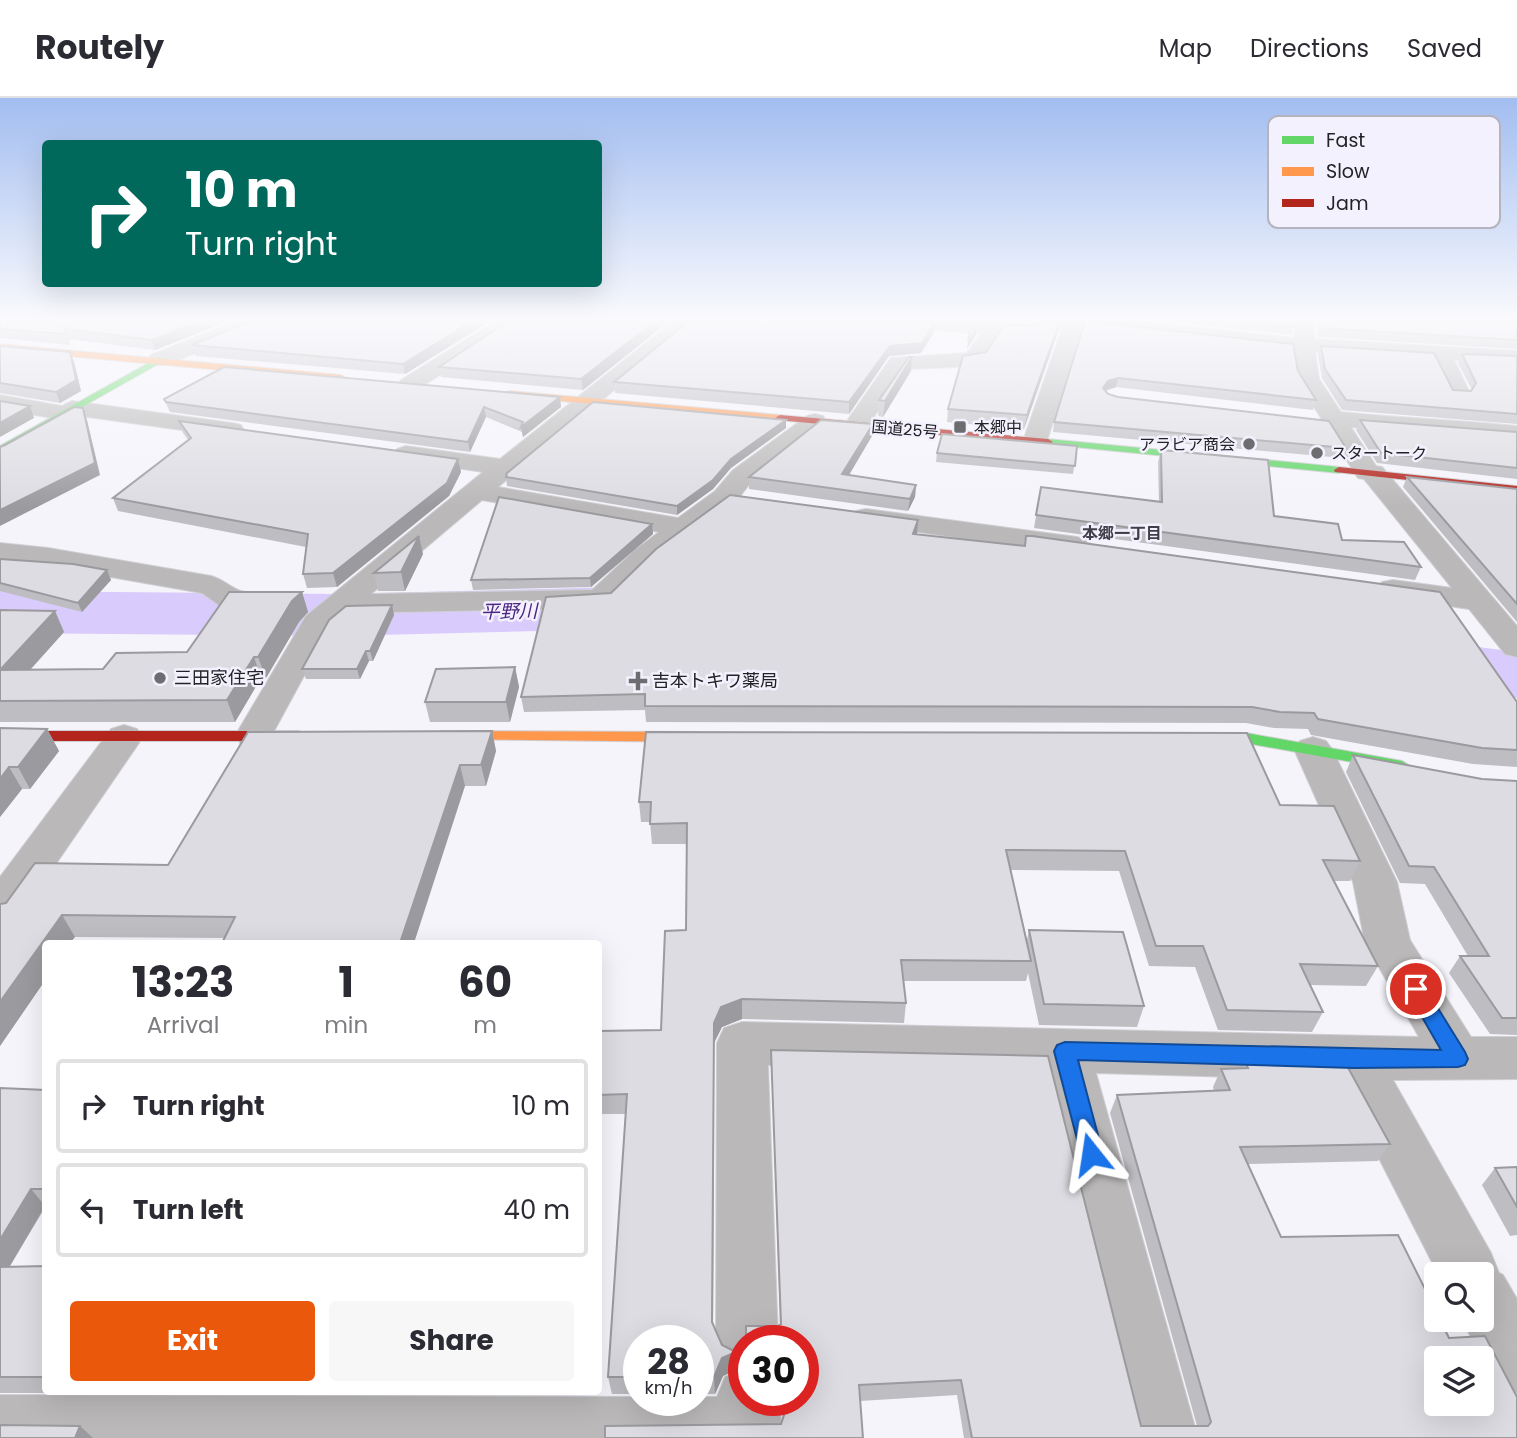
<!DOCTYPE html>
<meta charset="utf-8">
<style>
:root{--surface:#fff;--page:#f7f7f7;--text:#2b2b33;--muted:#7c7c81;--line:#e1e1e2;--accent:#ea580c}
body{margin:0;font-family:Poppins,"Noto Sans JP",sans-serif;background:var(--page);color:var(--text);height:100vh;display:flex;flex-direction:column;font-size:26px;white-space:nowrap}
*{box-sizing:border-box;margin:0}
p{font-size:23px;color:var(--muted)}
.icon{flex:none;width:38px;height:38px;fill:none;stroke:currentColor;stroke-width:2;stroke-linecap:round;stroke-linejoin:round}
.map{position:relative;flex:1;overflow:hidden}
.panel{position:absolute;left:42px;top:842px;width:560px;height:455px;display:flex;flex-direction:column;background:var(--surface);border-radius:7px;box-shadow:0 7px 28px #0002}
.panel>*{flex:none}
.hud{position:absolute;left:42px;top:42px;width:560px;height:147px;border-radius:7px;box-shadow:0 7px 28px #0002;background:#00695c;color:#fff;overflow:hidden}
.tools{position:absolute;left:1424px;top:1164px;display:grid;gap:14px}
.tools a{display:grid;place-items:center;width:70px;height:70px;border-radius:7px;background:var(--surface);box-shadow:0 7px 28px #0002;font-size:35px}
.speed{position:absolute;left:623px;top:1227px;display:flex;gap:14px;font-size:35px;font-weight:700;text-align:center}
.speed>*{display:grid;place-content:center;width:91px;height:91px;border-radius:50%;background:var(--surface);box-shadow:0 7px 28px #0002;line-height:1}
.speed small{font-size:18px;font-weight:400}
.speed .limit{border:10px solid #d22;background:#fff;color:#111}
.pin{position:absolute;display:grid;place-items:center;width:60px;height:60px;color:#fff;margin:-30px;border:4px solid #fff;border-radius:50%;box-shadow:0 2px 7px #0007}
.me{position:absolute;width:77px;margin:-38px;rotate:345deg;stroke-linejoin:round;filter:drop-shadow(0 0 5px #0008)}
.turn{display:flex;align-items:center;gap:24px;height:147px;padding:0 28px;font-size:32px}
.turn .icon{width:91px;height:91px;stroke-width:2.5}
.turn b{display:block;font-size:49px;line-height:60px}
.eta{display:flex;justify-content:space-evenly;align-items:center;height:119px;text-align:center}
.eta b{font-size:42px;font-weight:700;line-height:49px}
.cta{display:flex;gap:14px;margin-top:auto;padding:14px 28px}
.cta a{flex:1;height:80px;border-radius:7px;background:var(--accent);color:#fff;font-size:28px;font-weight:700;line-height:80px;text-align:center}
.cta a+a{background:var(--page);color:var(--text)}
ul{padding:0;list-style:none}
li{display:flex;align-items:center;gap:21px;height:94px;margin:0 14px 10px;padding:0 14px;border:4px solid var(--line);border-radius:7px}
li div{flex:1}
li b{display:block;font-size:26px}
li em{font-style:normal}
header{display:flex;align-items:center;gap:42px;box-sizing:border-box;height:98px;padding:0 35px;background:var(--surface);border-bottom:2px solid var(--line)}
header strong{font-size:33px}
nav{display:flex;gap:38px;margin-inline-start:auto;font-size:24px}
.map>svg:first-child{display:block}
</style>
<header>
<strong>Routely</strong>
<nav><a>Map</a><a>Directions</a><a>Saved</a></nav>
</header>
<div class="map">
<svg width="1517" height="1340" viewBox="0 0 1517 1340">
<rect width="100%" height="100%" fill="#f5f4fb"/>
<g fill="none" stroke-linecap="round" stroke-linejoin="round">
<g fill="#d9cbfb" fill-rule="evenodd">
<polygon points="662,488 687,494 697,509 687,524 662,530 337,538 0,535 0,493 337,496"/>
<polygon points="1378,536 1517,554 1517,600 1378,582 1351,575 1340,559 1351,543"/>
</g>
<defs>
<g id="street">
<polygon points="241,221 269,221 266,225 167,267 151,267 148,262 151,257"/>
<polygon points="499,221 523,221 417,292 401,292 398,287 401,282"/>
<path d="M676,221H699L498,389L678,420L715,393L733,372L807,318L815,316L823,318L827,323L823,328L751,384L735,405L655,464L611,508L600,510L348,515L330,530L267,646L254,650L241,646L235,638L306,518L483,374L397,361L393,356L397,351L406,348L500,361ZM482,402L659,434L635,452L592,492L371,496Z"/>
<path d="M856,221H955L1027,226L1051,221H1122L1294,240L1297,221H1315L1314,241L1517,253V265L1454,262L1470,295L1467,300H1451L1448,295L1432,261L1315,254L1319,281L1341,314C1399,320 1458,322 1517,328V342C1461,337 1406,335 1351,329L1376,368L1382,369L1517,528V559L1505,556L1469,511L1382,498L1377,491L1382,484L1393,482L1452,490L1364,381L1358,380L1354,374L1297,281L1293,252L1082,229L1047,343L1044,348L1035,350L1026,348L1023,343L1062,231L1027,238L1001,236L982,265L955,269L906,271L865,332L856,334L847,332L844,327L891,260L967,255L981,235L866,227Z"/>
<polygon points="0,297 62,308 72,303 232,325 241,327 244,332 241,337 232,339 74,317 64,322 0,311"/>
<polygon points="866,411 1077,439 1087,442 1092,448 1087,454 1077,457 856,425 852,419 856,413"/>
<path d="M0,445L48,450L211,478C223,481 231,490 241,493C256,497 272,492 287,495L292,502L287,509L234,512L223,510L202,495L48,468L0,463Z"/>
<polygon points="124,627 137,631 143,639 16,824 0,828 0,779 111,631"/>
<polygon points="1313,639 1326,643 1332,651 1397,784 1410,842 1471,939 1517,939 1517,981 1393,982 1491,1155 1499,1175 1503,1177 1517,1201 1517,1295 1495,1285 1462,1222 1482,1222 1482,1176 1438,1176 1339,982 1096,975 1198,1340 1132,1340 1045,974 768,967 778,1242 744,1242 744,1302 780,1302 781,1332 778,1340 0,1340 0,1297 639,1299 639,1302 698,1302 698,1299 717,1299 725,1279 743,1272 725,1264 716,1242 717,945 724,930 742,924 1419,939 1365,845 1353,784 1294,651 1300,643"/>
</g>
<g id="fast">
<polygon points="159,259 162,260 162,264 0,355 0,348"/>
<polygon points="1048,341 1339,369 1344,372 1339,375 1044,346 1043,344"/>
<polygon points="1199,635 1246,635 1402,663 1410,668 1402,673 1246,645 1194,643 1191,640"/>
</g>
<g id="slow">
<polygon points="0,246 341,277 346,280 341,283 0,252"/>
<polygon points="509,293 780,317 785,320 780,323 506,298 504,296"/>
<polygon points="440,633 698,634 706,639 698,644 435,641 432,638"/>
</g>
<g id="jam">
<polygon points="780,317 1048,341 1053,344 1048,347 777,322 775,320"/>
<polygon points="1339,369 1517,388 1517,394 1335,374 1334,372"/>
<polygon points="0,633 299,633 307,638 299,643 0,643"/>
</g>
</defs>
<use href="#street" stroke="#d0cfd4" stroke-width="2"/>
<use href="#fast" stroke="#d0cfd4" stroke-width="2"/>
<use href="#slow" stroke="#d0cfd4" stroke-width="2"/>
<use href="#jam" stroke="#d0cfd4" stroke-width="2"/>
<use href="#street" fill="#bab8b8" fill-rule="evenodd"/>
<use href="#fast" fill="#63d668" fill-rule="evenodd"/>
<use href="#slow" fill="#ff974d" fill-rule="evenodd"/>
<use href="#jam" fill="#b3261e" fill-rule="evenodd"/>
</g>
<g fill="#bebdc2">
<polygon points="0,221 234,221 155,252 69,241 70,247 0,240"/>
<polygon points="494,221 405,276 196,258 192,247"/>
<polygon points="672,221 583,292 441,279 439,269"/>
<polygon points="994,221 1038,221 1027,223"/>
<polygon points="1147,221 1296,221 1292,237"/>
<polygon points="1318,221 1517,221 1517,251 1317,239"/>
<polygon points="1060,222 1058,234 1024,331 947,324 948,311 986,254 1029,228"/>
<polygon points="1085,223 1298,273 1316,302 1313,312 1116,289 1106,293 1108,296 1118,299 1346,350 1343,360 1053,334 1054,324"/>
<polygon points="935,224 934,234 921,255 889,258 849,316 615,295 614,284"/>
<polygon points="0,248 70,254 74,264 81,293 60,305 0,295"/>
<polygon points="1321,248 1453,292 1471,293 1472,292 1458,265 1462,256 1517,258 1517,326 1342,312 1322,280 1318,257"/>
<polygon points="911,273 883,319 878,318 879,302"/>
<polygon points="560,299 561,309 523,339 522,334 486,319 470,354 170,314 164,301"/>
<polygon points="786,322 786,330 731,370 713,391 677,417 507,388 506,379"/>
<polygon points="1360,322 1517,334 1517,381 1377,365 1356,332"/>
<polygon points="179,323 458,361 461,374 449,398 337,489 307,490 303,476 306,449 118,413 113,400 188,342 183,335"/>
<polygon points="873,326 872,338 848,377 916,387 915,399 908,413 749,391 749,379"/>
<polygon points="1077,348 1073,376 936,364 937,355"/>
<polygon points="1161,352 1274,418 1421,469 1415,482 1034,430 1041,389 1159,404 1158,364"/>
<polygon points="1407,379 1517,391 1517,524 1403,389"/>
<polygon points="652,426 653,436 591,489 473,492 471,482"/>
<polygon points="917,437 1024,448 1026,438 1517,604 1517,669 1473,666 1322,639 1311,637 1308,631 1274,630 1246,625 646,624 645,612 524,614 521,599 611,495"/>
<polygon points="423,456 405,493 378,493 374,475"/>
<polygon points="0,461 107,472 111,482 82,514 0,493"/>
<polygon points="302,494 308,514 299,524 266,580 261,580 235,624 0,624 0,512 55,513 64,534 30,572 103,571 187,554"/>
<polygon points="392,507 394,517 373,563 369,563 360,581 306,581 302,571"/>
<polygon points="515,569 519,589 510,624 430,624 425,604"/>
<polygon points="0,630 47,631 59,653 30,691 22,691 0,719"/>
<polygon points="492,633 496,653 486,688 465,688 225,840 75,839 46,845 46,881 0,948 0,806 168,767"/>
<polygon points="1353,657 1482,681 1517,683 1517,937 1490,936 1449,875 1460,858 1468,858 1425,786 1400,785 1346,674"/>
<polygon points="639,704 1280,707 1360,763 1350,783 1334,783 1378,868 1366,888 1310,887 1323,914 1312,934 1218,932 1195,869 1149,868 1119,773 1011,772 1027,842 1029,832 1144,908 1137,929 1039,927 1028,875 1026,883 903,883 906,905 904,925 742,921 722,929 714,945 713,1227 722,1247 736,1272 723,1278 715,1296 698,1296 698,1242 639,1242 639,1296 612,1296 608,1279 626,1016 598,1016 598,933 661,932 686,832 687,746 652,746 650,724 641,724"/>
<polygon points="771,952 1141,1328 1197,1328 1110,1015 1117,997 1214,993 1213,989 1221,971 1242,970 1245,964 1390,1046 1378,1063 1248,1066 1281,1139 1449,1240 1517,1340 964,1340 957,1297 860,1303 781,1326 783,1320 782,1302 803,1302 778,1228 780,1227"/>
<polygon points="0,990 46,992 46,1108 10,1168 46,1168 46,1293 117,1293 116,1295 0,1295"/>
<polygon points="1517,1069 1517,1137 1510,1138 1482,1087 1495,1070"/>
<polygon points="246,1293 337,1293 336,1295 247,1295"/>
</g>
<g fill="#9b9a9e">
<polygon points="205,221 234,221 155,252 152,242"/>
<polygon points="476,221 494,221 405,276 403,266"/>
<polygon points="658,221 672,221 583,292 581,281"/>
<polygon points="1060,222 1058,234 1024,331 1027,317"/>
<polygon points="935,224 934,234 921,255 889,258 849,316 849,304 890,248"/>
<polygon points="977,230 976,237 967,251 968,243"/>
<polygon points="70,254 74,264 81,293 60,305 56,294"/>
<polygon points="912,259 911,273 883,319 885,303"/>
<polygon points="1118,280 1116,289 1106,292 1101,299 1103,290 1108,283"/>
<polygon points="560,299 561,309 523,339 521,329"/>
<polygon points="30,308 34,320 0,339 0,325"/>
<polygon points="484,309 486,319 470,354 468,344"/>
<polygon points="83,310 87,322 100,377 0,428 0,412"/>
<polygon points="786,322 786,330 731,370 713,391 677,417 677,408 731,361"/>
<polygon points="873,326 872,338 842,389 842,376"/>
<polygon points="458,361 461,374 449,398 337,489 333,475"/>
<polygon points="916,387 915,399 908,413 910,401"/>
<polygon points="918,422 917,437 913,436"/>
<polygon points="652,426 653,436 591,489 590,480"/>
<polygon points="419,438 423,456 405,493 401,474"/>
<polygon points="107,472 111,482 82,514 78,505"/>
<polygon points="302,494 308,514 299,524 266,580 258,559 292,503"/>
<polygon points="392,507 394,517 373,563 370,553"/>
<polygon points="55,513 64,534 11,593 0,572"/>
<polygon points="366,553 369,563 360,581 357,571"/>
<polygon points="254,559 261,580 235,624 227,602"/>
<polygon points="515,569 519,589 510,624 506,604"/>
<polygon points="47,631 59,653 30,691 18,669"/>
<polygon points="492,633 496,653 486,688 481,667"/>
<polygon points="460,667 465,688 414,845 400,845"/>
<polygon points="9,669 22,691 0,719 0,681"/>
<polygon points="62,817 75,839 70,845 46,845 46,881 0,948 0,904"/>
<polygon points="742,901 742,921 722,929 714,945 713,1242 712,1224 714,925 721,909"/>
<polygon points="31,1091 45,1108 0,1185 0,1142"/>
<polygon points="736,1254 736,1272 723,1278 715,1296 714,1279 722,1260"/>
<polygon points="80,1328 93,1340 75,1340"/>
</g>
<g fill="#dddce2" stroke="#9b9a9e" stroke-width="2" fill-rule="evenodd">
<polygon points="0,221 205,221 152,242 65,231 66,236 0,231"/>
<polygon points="255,221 476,221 403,266 192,247"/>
<polygon points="511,221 658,221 581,281 439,269"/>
<polygon points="691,221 888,221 935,224 922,245 890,248 849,304 614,284"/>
<polygon points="1226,221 1296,221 1294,228"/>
<polygon points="1320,221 1517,221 1517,242 1320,230"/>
<polygon points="1060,222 1027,317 948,311 963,258 986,254 1004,227 1029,228"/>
<polygon points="1085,223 1293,246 1298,273 1316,302 1118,280 1108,283 1103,290 1108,296 1118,299 1329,323 1346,350 1054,324"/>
<polygon points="971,230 977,230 968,243"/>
<polygon points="0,248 70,254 76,282 56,294 0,285"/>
<polygon points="1321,248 1434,255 1453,292 1471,293 1476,285 1462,256 1517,258 1517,316 1346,302 1325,271"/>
<polygon points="909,259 912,259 885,303 879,302"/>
<polygon points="224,269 560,299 521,329 523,324 484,309 468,344 166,304 164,301"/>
<polygon points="0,303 30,308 0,325"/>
<polygon points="593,304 786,322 731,361 713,382 677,408 506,379 507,375"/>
<polygon points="74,309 83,310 95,365 0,412 0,349 5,347"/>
<polygon points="821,322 873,326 842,376 916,387 910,401 749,379"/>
<polygon points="1360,322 1517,334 1517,370 1381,355"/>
<polygon points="179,323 458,361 447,385 333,475 303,476 308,436 113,400 191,340"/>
<polygon points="942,336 1077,348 1075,368 937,355"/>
<polygon points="1161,352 1268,362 1274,418 1338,426 1342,442 1404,444 1421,469 1036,417 1041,389 1162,404"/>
<polygon points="1407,379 1517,391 1517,506"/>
<polygon points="730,397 918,422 913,436 1025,448 1026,438 1032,438 1440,494 1517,604 1517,652 1482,650 1329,623 1318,621 1314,615 1280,614 1252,609 645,608 645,596 521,599 546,499 611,495 656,451"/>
<polygon points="499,399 652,426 590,480 471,482"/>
<polygon points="419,438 401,474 374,475"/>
<polygon points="0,461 73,466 107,472 78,505 0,485"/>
<polygon points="229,494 302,494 292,503 258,559 254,559 227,602 0,603 0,572 103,571 116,555 187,554"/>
<polygon points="392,507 370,553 366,553 357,571 302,571 329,522 346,508"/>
<polygon points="0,512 55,513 0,572"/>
<polygon points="515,569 506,604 425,604 436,571"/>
<polygon points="0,630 47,631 18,669 9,669 0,681"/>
<polygon points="492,633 481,667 460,667 400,845 222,845 235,819 62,817 0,904 0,806 6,805 35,765 168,767 248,634"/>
<polygon points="646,634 1247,635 1280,707 1334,708 1360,763 1323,762 1378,868 1300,866 1323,914 1227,912 1203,848 1156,848 1125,753 1006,752 1031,863 901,862 906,905 742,901 721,909 714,925 712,1224 722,1247 736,1254 722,1260 714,1279 698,1279 698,1242 639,1242 639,1282 636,1279 608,1279 627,996 598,997 598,933 661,932 665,833 686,832 687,725 650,726 651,704 639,704"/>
<polygon points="1353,657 1482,681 1517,683 1517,920 1502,920 1460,858 1489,858 1434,769 1409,768"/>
<polygon points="1029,832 1123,834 1144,908 1044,906"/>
<path d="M771,952L1048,958L1141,1328H1208L1211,1324L1117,997L1230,992L1221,971L1248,970L1245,964L1346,966L1390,1046L1240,1049L1281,1139L1398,1137L1437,1215V1222H1440L1449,1240L1485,1238L1517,1299V1340H972L961,1282L859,1287L863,1340H605V1328L781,1326L784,1317L783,1302H803V1242H746V1228H778L781,1226ZM1437,1260H1482V1306H1437Z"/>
<polygon points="0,990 46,992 46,1091 31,1091 0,1142"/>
<polygon points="1517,1069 1517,1109 1495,1070"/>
<polygon points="46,1168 46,1279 0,1279 0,1169"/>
<polygon points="0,1327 80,1328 75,1340 0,1340"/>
</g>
<linearGradient id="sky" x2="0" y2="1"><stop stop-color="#a2bdf0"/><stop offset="0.54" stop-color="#fafafd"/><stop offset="1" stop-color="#fafafd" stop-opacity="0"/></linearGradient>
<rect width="1517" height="409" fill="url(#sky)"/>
<polygon fill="#1a73e8" stroke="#114b97" stroke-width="2" points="1416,883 1423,886 1465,954 1468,961 1465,967 1458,969 1354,970 1078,962 1103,1056 1099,1064 1091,1067 1083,1064 1054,953 1057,947 1065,944 1441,952 1406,891 1409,886"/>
<g fill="#6c6c71" stroke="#f4f1fe" stroke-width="2.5">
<rect x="953" y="322" width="14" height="14" rx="3.5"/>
<circle cx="1249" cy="346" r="7"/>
<circle cx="1317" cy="355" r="7"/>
<circle cx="160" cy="580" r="7"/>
<path d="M634.5 572.5h7v7h7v7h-7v7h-7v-7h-7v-7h7z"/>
</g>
<g text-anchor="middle" stroke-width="5" stroke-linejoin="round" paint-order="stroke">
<g font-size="16" fill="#232227" stroke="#f4f1fe" text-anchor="start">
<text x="974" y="335">本郷中</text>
<text x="1235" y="352" text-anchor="end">アラビア商会</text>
<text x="1331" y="361">スタートーク</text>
</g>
<g font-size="16" fill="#232227" stroke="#f4f1fe">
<text transform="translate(905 331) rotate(5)" y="6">国道25号</text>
</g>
<g font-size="16" font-weight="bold" fill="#403e48" stroke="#f4f1fe">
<text x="1122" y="441">本郷一丁目</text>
</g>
<g font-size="18" fill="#232227" stroke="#f4f1fe" text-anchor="start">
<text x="174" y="586">三田家住宅</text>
<text x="652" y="589">吉本トキワ薬局</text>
</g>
<g font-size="19" font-style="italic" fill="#4d2683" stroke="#f4f1fe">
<text transform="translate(509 513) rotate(-1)" y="7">平野川</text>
</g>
</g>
<rect x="1268" y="18" width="232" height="112" rx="10" fill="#f4f1fe" stroke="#b5b3be" stroke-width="2"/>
<rect x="1282" y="38" width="32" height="8" fill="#63d668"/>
<rect x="1282" y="69" width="32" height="9" fill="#ff974d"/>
<rect x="1282" y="101" width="32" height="8" fill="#b3261e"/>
<g font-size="19" fill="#232227">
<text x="1326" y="49">Fast</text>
<text x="1326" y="80">Slow</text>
<text x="1326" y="112">Jam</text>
</g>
</svg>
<div class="tools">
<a><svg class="icon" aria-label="search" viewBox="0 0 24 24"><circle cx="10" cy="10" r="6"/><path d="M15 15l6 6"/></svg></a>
<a><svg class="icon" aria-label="layers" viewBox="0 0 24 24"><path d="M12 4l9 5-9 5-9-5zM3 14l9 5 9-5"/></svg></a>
</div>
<div class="speed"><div>28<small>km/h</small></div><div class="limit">30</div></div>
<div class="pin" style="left:1416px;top:891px;background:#d93025"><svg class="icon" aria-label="arrive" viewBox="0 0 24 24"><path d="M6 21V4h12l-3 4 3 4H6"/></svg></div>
<svg class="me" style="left:1091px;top:1056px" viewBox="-20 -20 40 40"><path d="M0-17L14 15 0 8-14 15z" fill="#1a73e8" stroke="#fff" stroke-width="4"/></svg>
<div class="hud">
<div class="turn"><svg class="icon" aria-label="right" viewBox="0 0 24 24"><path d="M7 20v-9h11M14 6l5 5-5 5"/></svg><div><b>10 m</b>Turn right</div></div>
</div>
<section class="panel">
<div class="eta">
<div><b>13:23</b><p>Arrival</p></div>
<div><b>1</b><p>min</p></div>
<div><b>60</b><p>m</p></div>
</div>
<ul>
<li><svg class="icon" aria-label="right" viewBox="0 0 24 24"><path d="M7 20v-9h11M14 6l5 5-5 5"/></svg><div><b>Turn right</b></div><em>10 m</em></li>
<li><svg class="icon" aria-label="left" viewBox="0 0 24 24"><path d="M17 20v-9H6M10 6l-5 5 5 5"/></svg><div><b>Turn left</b></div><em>40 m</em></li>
</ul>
<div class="cta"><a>Exit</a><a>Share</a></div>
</section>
</div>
